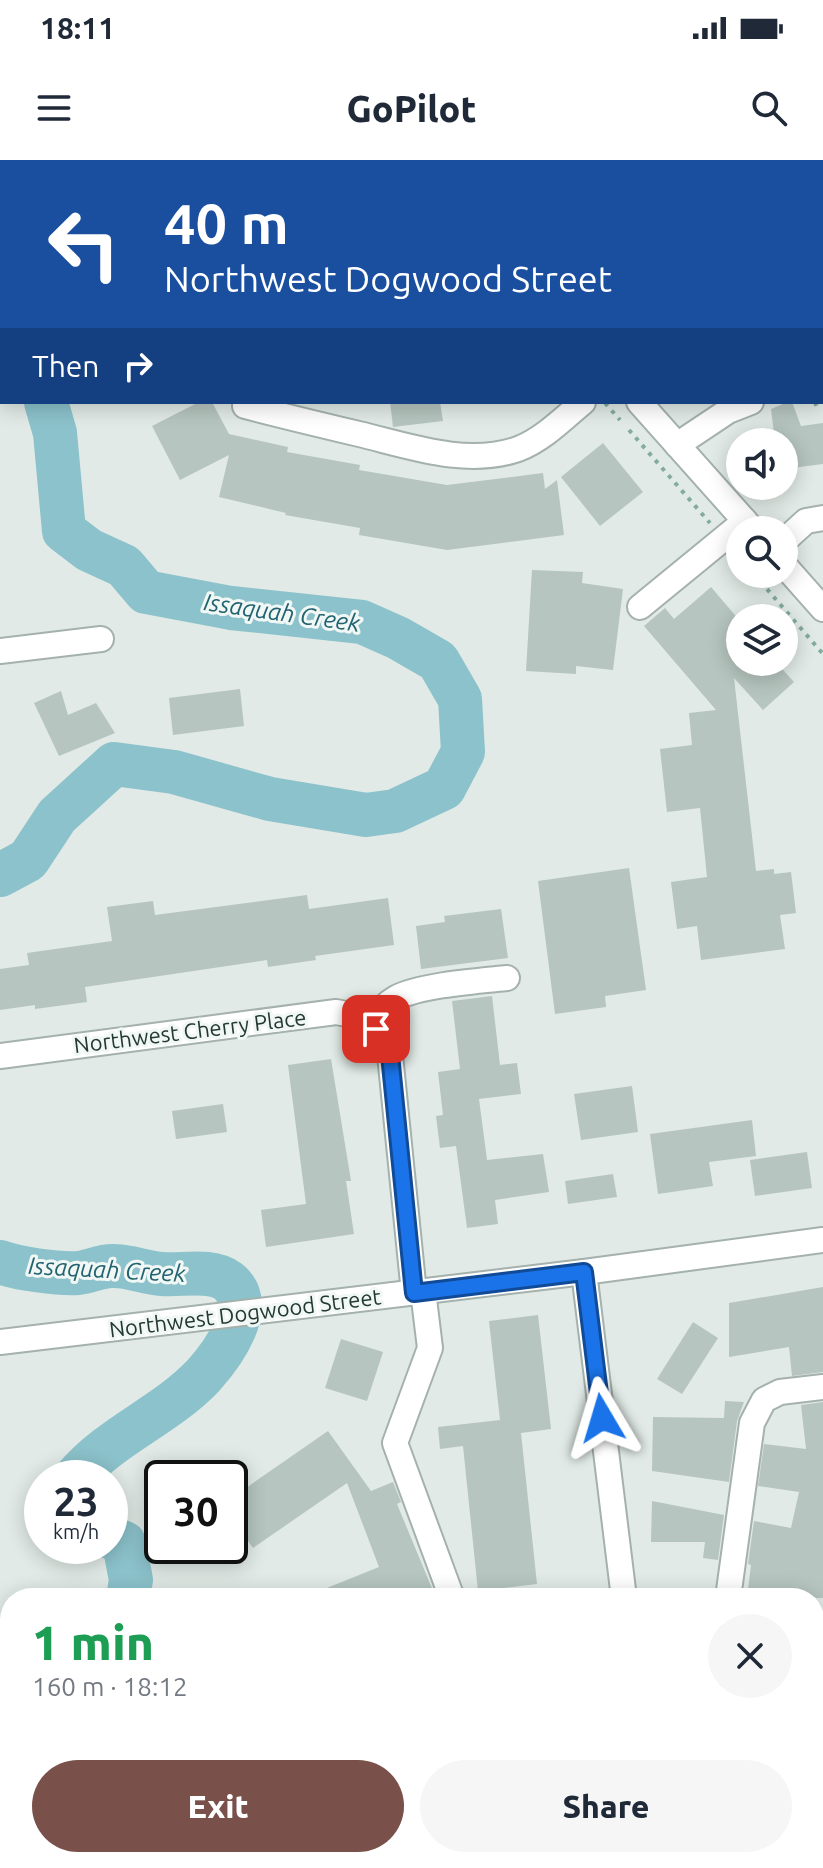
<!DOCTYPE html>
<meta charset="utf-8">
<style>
:root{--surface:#fff;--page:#f6f6f7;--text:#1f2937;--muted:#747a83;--accent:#79514a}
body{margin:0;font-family:Ubuntu,sans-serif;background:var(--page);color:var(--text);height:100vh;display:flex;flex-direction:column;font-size:30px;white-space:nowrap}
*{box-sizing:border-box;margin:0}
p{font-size:26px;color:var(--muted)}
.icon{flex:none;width:44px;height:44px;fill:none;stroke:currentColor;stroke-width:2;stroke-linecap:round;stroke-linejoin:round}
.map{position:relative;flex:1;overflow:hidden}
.panel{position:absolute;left:0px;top:1428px;width:824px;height:280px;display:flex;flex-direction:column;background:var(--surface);border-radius:32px 32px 0 0;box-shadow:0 4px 20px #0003}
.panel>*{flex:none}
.banner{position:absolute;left:0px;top:0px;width:824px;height:244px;box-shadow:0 4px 20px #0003;background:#1a4fa0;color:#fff;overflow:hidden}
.buttons{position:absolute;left:726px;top:268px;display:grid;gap:16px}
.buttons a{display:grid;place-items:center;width:72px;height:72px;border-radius:50%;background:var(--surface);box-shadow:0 4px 20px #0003;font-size:40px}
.speed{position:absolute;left:24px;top:1300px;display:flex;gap:16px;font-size:40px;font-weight:700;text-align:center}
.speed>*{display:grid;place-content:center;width:104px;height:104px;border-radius:50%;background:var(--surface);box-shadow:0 4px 20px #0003;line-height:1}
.speed small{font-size:20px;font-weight:400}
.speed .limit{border:4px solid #111;border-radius:12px;background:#fff;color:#111}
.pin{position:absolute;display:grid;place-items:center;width:68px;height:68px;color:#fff;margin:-34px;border-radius:16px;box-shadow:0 4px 12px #0006}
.me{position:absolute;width:88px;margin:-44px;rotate:353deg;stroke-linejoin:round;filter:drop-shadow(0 0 6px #0008)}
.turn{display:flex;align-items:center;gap:28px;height:168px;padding:0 32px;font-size:36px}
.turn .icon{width:104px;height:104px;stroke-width:2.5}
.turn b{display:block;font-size:56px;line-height:68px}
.then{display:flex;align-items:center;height:76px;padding:0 32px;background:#0003;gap:16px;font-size:30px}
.round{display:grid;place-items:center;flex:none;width:84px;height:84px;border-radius:42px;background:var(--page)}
.summary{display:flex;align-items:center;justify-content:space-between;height:136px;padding:0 32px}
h1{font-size:48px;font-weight:800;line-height:60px;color:#1e9e55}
.button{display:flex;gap:16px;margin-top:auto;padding:16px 32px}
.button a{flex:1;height:92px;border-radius:48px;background:var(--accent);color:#fff;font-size:32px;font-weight:800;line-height:92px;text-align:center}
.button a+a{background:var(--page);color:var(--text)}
.status{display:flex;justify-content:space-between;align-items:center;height:56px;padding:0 40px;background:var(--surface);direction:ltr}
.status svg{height:22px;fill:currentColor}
header{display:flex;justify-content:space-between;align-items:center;height:104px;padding:0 32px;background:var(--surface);font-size:36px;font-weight:800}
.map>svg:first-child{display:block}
</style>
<div class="status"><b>18:11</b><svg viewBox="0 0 49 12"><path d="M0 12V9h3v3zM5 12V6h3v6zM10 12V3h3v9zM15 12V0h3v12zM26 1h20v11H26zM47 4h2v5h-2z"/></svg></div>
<header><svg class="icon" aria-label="menu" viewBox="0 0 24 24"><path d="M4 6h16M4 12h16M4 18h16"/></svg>GoPilot<svg class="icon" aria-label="search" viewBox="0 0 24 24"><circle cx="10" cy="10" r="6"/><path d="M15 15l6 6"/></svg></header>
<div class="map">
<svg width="823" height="1708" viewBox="0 0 823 1708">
<rect width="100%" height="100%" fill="#e1eae6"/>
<polygon fill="#bbdac3" points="185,1698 681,1698 684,1708 188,1708"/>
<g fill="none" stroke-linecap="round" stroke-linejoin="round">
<g stroke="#8cc2cb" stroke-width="44">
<polyline points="61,2 64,0"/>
<polyline points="0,26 2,26"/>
<polyline points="0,206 2,207"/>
<polyline points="0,715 28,700 57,656 114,604 174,612 270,639 366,655 395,651 444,628 463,592 460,539 438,501 398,478 362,462 231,448 146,432 124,406 89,390 64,371 55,273 46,242"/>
<path d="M0,1102C19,1109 58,1114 78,1113C90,1112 102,1105 114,1106C130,1106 146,1113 162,1114C181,1116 211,1108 228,1121C259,1145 222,1195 203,1216C165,1256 110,1276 75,1318"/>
<polyline points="110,1377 124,1383 131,1420 128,1438"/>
<polyline points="152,1698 154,1708"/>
</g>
</g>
<g fill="#b6c5bf">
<polygon points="199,242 212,242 229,274 288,287 287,292 360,305 359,310 447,325 543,313 545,329 557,320 564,375 447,390 359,375 360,368 285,355 286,353 219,337 229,295 180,320 152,266"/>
<polygon points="390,242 440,242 443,261 393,267"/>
<polygon points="788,242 792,242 801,266 823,263 823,304 784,309 784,282 775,282 771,249"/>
<polygon points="603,283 643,332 600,366 561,317"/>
<polygon points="532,410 583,412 582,423 623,429 613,510 576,506 576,514 526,511"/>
<polygon points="711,427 740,461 740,502 776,502 794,522 763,550 734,518 756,711 774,709 774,714 791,712 796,753 780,755 785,789 701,800 697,766 677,769 671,722 707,717 700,648 667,652 660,589 692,585 689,553 716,550 644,466 665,448 674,459"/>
<polygon points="240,529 244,566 173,575 169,538"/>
<polygon points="61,531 68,555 96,543 115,573 59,596 34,543"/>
<polygon points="629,708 646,830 605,836 606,847 555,854 538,721"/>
<polygon points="307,735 309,749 388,738 394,785 315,796 316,800 268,807 267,800 85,827 87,842 35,849 35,845 0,850 0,809 29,805 27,793 112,781 107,747 153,741 155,755"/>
<polygon points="501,749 508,798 421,809 416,766 445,762 444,756"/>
<polygon points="492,836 500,905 517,903 521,934 479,939 487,1000 543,994 549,1032 495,1040 498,1064 467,1068 456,986 440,988 436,956 443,955 438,912 460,909 452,841"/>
<polygon points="331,899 351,1021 346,1021 354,1074 266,1087 261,1050 306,1044 288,905"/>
<polygon points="632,926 638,972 581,980 574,934"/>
<polygon points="223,944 227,972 176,979 172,951"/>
<polygon points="752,960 756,996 709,1002 713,1026 658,1034 650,974"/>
<polygon points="807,992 812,1028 755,1036 750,1000"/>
<polygon points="613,1014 617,1037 568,1044 565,1021"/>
<polygon points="823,1127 823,1212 792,1216 789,1187 729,1197 729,1143"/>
<polygon points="538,1155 551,1269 521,1273 537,1424 478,1431 463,1286 440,1289 438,1267 500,1260 489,1161"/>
<polygon points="693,1162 718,1178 682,1234 657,1219"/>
<polygon points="341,1179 383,1192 367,1241 325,1228"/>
<polygon points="725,1241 744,1242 737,1261 729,1322 652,1311 653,1257 724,1258"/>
<polygon points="823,1242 823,1438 747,1438 751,1405 748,1404 754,1361 791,1368 799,1332 758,1326 764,1284 806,1289 801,1245"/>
<polygon points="328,1271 371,1331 393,1322 401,1342 397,1344 436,1438 302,1438 379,1407 347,1323 253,1388 230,1356 230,1339"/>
<polygon points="652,1341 724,1355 718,1400 703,1398 705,1382 651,1382"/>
</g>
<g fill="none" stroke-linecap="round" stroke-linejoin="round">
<defs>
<g id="minor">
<polyline points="423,0 425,2"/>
<polyline points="822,213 823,213"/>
<polyline points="639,242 753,370"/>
<path d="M245,246C283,256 321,265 359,274C409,286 467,307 518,289C542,280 563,259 583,242"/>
<polyline points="677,285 728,251 751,242"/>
<polyline points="784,381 806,361 823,358"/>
<polyline points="784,405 823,449"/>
<polyline points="640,447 745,361"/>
<polyline points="0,491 101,479"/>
<path d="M370,864C378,854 385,844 396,838C420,825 478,821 507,818"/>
<path d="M0,896L336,852C364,856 380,868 390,895L414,1133"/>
<polyline points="584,1112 624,1438"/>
<polyline points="423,1131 430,1188 395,1283 452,1438"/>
<polyline points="0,1182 584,1112 823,1080"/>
<polyline points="728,1438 752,1263 764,1240 780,1232 823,1227"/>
<polyline points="814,1637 823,1644"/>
</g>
</defs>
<use href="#minor" stroke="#a4b1ad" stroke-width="28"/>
<g stroke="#83ab9f" stroke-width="4" stroke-dasharray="4 6" stroke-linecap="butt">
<polyline points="391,0 393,2"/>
<polyline points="822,41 823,40"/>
<polyline points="815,242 817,248"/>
<polyline points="605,243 620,260"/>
<polyline points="629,270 710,363"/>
<polyline points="754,414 823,494"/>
<polyline points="650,1698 654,1708"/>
<polyline points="575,1708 588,1698"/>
</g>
<use href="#minor" stroke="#fff" stroke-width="24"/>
</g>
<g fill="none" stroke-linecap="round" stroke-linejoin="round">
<defs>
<polyline id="route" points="376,869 385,880 390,895 414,1133 584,1112 602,1258"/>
</defs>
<use href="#route" stroke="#114b97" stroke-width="20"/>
<use href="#route" stroke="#1a73e8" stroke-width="14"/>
</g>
<g text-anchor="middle" stroke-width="6" stroke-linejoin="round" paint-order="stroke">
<g font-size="22" fill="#233933" stroke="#f1f7f4">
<text transform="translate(190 871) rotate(-7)" y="8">Northwest Cherry Place</text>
<text transform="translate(245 1153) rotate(-7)" y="8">Northwest Dogwood Street</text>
</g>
<g font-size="24" font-style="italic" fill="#216371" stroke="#f1f7f4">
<text transform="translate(282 453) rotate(8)" y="8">Issaquah Creek</text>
<text transform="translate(107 1110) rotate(3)" y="8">Issaquah Creek</text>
</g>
</g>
</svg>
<div class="buttons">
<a><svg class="icon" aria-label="sound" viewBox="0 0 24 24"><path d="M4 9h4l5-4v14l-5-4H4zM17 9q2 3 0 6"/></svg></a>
<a><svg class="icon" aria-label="search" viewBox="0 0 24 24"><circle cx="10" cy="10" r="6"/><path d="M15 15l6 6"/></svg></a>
<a><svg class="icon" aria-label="layers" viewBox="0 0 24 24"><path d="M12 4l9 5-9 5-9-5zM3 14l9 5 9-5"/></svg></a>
</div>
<div class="speed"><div>23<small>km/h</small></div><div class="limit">30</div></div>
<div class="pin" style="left:376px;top:869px;background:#d93025"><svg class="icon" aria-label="arrive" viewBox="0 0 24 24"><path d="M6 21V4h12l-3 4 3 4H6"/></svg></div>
<svg class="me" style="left:602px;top:1258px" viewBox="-20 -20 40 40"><path d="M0-17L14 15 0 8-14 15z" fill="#1a73e8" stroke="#fff" stroke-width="4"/></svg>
<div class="banner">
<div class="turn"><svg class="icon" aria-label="left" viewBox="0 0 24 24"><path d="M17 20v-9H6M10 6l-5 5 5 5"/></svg><div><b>40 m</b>Northwest Dogwood Street</div></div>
<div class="then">Then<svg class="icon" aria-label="right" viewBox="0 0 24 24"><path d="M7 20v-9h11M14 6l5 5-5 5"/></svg></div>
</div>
<section class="panel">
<div class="summary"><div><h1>1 min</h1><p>160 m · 18:12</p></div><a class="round"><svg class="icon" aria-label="close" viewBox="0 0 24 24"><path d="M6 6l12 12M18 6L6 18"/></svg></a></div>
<div class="button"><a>Exit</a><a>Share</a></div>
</section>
</div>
